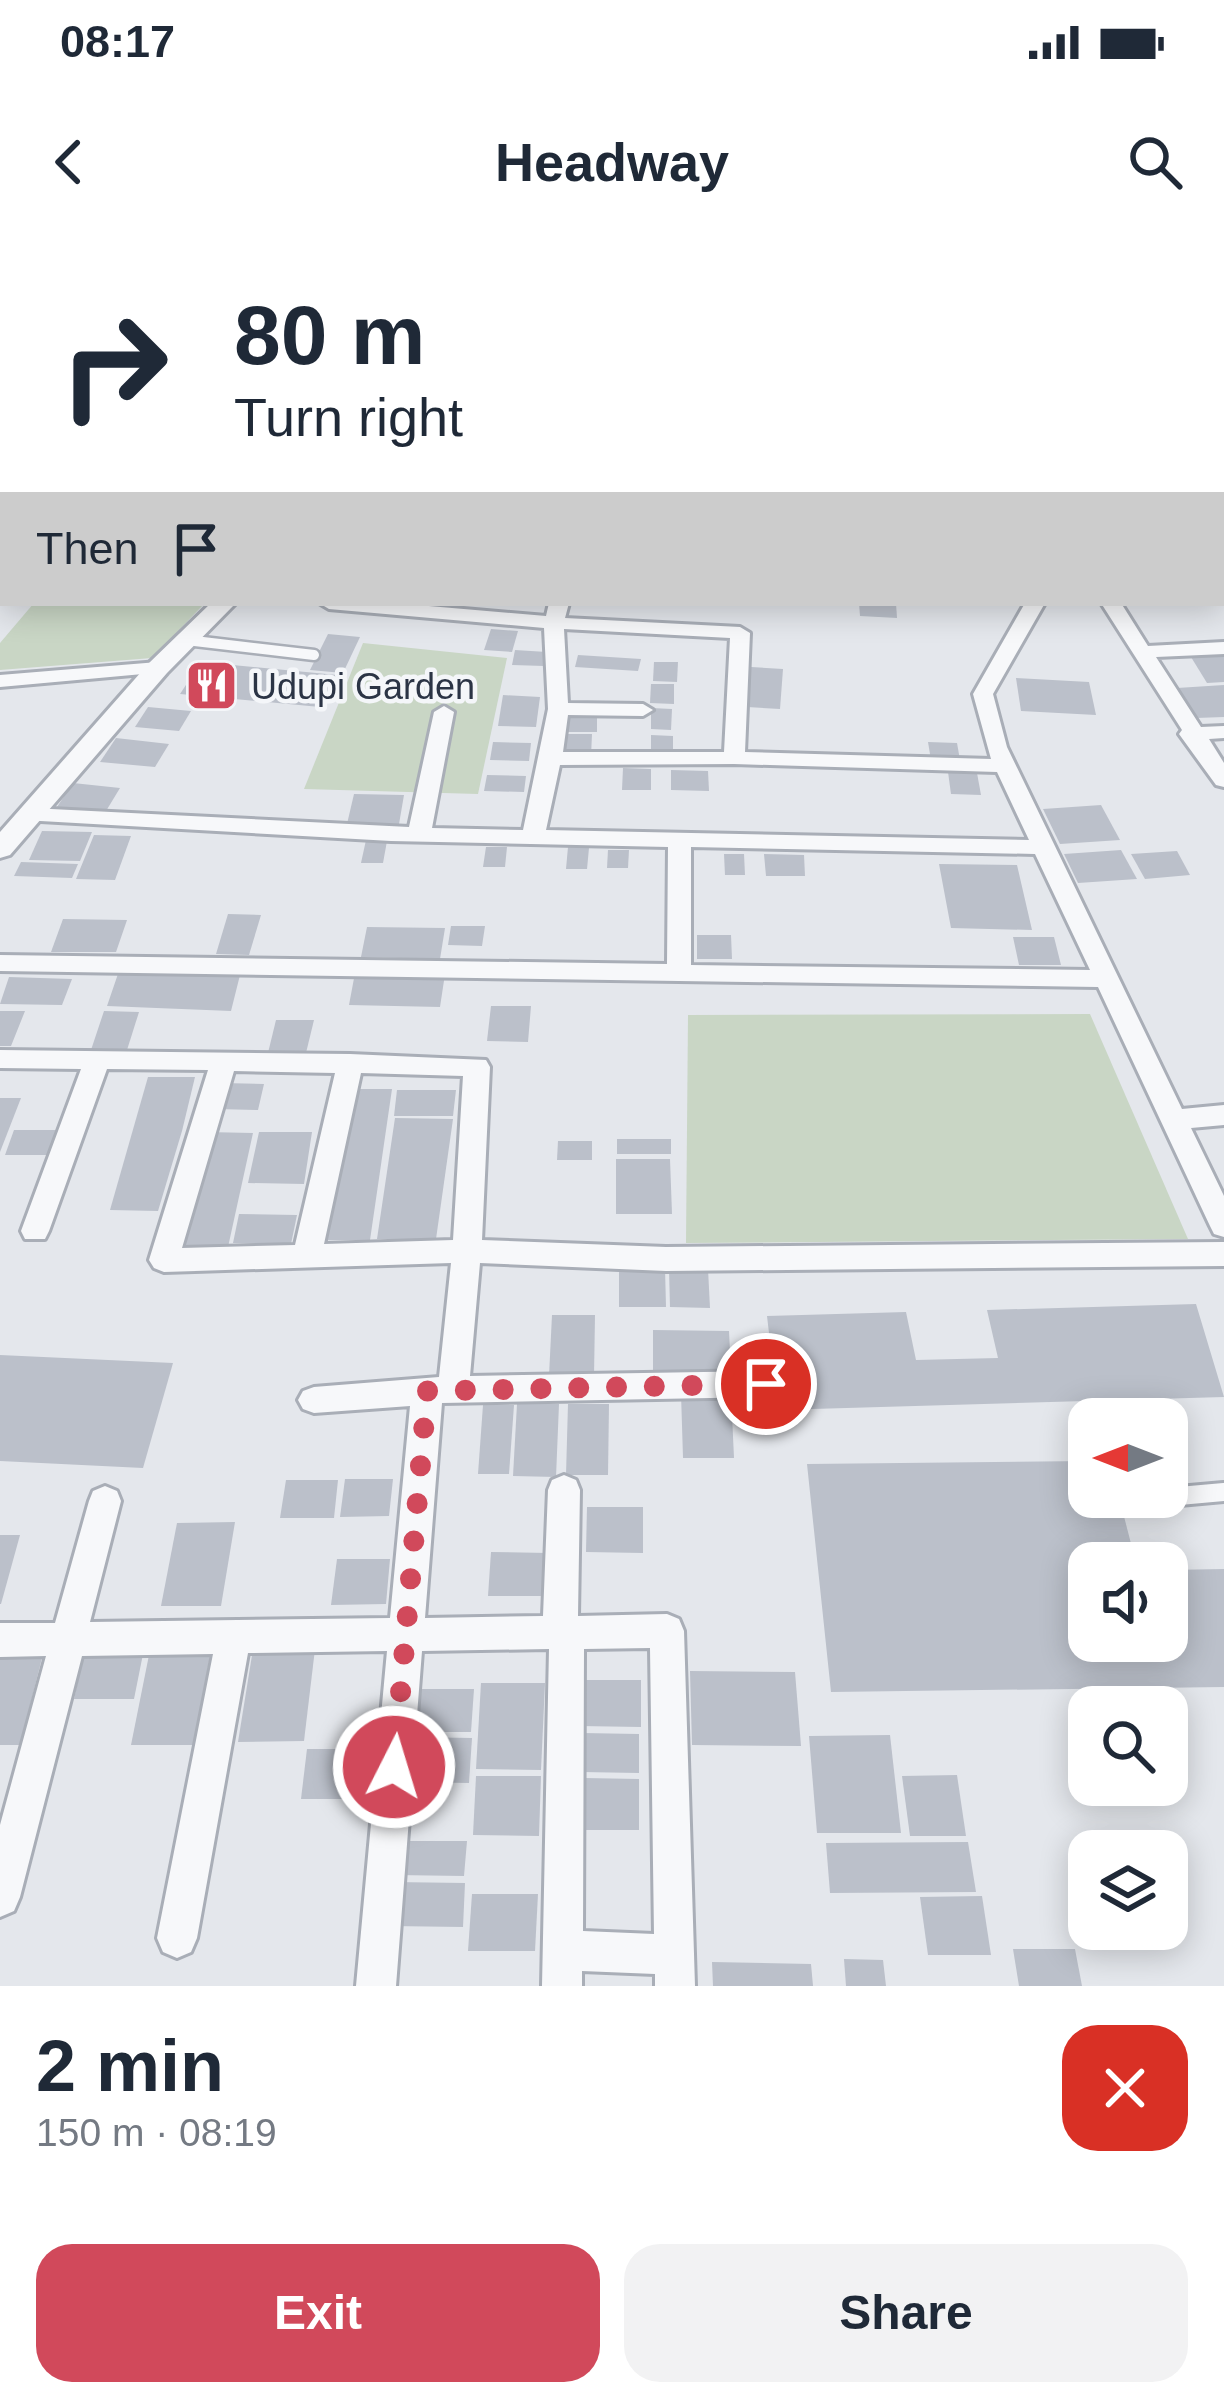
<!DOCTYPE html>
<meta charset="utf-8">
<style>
:root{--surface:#fff;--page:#f2f2f3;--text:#1f2937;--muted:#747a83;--accent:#d1495b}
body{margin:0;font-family:Arial,sans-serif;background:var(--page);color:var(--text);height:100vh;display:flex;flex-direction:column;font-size:45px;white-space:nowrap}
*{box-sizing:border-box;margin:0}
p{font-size:39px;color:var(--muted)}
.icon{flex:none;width:66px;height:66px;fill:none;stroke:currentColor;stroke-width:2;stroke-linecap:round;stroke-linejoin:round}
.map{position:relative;height:1746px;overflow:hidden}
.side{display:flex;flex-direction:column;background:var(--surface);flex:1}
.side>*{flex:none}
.hud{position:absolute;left:0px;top:0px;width:1224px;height:366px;box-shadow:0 6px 30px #0003;background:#fff;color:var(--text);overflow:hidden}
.needle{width:78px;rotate:270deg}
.controls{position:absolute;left:1068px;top:1158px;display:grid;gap:24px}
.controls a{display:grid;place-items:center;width:120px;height:120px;border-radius:24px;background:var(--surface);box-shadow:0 6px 30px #0003;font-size:60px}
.pin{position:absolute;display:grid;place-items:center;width:102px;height:102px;color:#fff;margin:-51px;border:6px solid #fff;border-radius:50%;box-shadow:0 3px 12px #0007}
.me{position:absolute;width:132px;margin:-66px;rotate:5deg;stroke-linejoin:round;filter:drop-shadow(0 0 9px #0008)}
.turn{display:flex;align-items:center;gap:42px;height:252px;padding:0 36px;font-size:54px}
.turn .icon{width:156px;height:156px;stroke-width:2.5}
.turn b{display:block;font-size:84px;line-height:102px}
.then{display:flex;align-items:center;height:114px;padding:0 36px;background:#0003;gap:24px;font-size:45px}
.round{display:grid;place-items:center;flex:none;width:126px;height:126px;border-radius:36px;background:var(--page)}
.summary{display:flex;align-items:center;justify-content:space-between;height:204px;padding:0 36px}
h1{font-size:72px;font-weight:700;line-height:90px}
.cta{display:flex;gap:24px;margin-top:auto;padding:24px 36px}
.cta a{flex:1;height:138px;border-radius:36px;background:var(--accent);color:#fff;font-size:48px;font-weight:700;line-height:138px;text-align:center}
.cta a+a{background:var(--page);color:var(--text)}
.status{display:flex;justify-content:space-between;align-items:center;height:84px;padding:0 60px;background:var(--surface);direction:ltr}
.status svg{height:33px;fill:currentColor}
header{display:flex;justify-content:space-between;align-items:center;height:156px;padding:0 36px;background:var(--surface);font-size:54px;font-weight:700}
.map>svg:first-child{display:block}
</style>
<div class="status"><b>08:17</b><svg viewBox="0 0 49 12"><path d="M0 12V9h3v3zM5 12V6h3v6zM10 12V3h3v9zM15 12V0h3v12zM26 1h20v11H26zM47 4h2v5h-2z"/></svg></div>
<header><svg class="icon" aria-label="back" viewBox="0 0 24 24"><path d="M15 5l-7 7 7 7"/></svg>Headway<svg class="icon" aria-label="search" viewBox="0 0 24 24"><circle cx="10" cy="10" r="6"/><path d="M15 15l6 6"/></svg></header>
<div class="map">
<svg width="1224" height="1746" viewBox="0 0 1224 1746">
<rect width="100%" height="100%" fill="#e4e7ec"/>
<g fill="#c9d6c5">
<polygon points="34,363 205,363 152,418 0,430 0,403"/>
<polygon points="363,403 507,418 478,554 304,549"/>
<polygon points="1090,774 1188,999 686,1003 688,775"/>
</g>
<polygon fill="#9fb4cc" points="519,0 1224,0 1224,116 1221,3"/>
<g fill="#bbc0ca">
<polygon points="859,363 896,363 897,378 860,376"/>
<polygon points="491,389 518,391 512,412 484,410"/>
<polygon points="328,394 360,397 343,433 310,430"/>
<polygon points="515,410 547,412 544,426 512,425"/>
<polygon points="578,415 641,419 638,431 575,427"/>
<polygon points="1224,415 1224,442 1207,443 1191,417"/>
<polygon points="201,422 337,435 320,467 180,454"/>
<polygon points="654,422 678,422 677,442 653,441"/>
<polygon points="751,427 783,429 780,469 747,467"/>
<polygon points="1016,438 1089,442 1096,475 1021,471"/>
<polygon points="651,444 674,444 674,464 650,463"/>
<polygon points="1224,445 1224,477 1196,478 1177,448"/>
<polygon points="503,455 540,457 536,487 498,486"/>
<polygon points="148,467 191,471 179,491 135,487"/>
<polygon points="651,468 672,469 671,490 651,489"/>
<polygon points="564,474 597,475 597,492 563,492"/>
<polygon points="557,494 592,494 591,516 556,515"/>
<polygon points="651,495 673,496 673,514 651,513"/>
<polygon points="116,498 169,504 155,527 100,522"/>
<polygon points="493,502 531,503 529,521 490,520"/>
<polygon points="928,502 957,503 960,520 931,520"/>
<polygon points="623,528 651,529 651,550 622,550"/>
<polygon points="671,530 708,531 709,551 671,550"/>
<polygon points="948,532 977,533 981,555 951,554"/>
<polygon points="487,535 526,536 524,552 484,551"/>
<polygon points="73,543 120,548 103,576 55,570"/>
<polygon points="354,554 404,555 399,584 347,584"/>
<polygon points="1101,565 1120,600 1060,604 1043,569"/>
<polygon points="42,591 92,592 80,621 29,620"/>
<polygon points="94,595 131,596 115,640 76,639"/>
<polygon points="366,600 387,601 383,623 361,623"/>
<polygon points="486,607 507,607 505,627 483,627"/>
<polygon points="568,607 589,608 587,629 566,629"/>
<polygon points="608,610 629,610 628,628 607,628"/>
<polygon points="1121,610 1137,639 1078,643 1064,614"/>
<polygon points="1177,611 1190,635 1145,639 1131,614"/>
<polygon points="724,614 744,614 745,635 725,635"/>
<polygon points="764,614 804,615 805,636 766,636"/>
<polygon points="21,622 78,624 72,638 14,636"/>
<polygon points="939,624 1017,625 1032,690 951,688"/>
<polygon points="228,674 261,675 249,715 216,714"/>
<polygon points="63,679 127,680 116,712 51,712"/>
<polygon points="451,686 485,686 482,706 448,705"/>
<polygon points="367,687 445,688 440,719 361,717"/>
<polygon points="697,695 731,695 732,719 697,719"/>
<polygon points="1013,697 1054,697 1061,725 1019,725"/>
<polygon points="120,728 170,733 240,735 231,771 107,766"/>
<polygon points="355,733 445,734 440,767 349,765"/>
<polygon points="9,737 72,739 62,765 0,764"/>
<polygon points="491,766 531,766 528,802 487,801"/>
<polygon points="0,771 25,771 11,806 0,806"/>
<polygon points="104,771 139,772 127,810 91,810"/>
<polygon points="276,780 314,780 305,817 267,817"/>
<polygon points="148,837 195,837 182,891 158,971 110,970"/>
<polygon points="222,843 264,844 258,870 216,869"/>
<polygon points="350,849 392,849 370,1000 323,1000"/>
<polygon points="397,850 456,850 453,876 394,876"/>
<polygon points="0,858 21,858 0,912"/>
<polygon points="395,878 453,879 436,999 377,999"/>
<polygon points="14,890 57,890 49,915 5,915"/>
<polygon points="206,892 253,893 228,1007 177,1006"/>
<polygon points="259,892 312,892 304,944 248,943"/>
<rect x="617" y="899" width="54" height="15"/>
<polygon points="558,901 592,901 592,920 557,920"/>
<polygon points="616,919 670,919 672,974 616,974"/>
<polygon points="239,974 297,975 291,1004 233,1003"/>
<polygon points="619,1028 665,1028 666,1067 619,1067"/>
<polygon points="669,1028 708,1029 710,1068 670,1067"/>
<polygon points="1196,1064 1224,1157 778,1170 767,1076 906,1072 916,1120 998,1118 987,1070"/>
<polygon points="552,1075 595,1075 594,1136 549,1136"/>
<polygon points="653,1090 729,1091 731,1133 653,1132"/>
<polygon points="0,1115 173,1123 143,1228 0,1221"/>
<polygon points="681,1153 731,1154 734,1218 683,1218"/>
<polygon points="517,1164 559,1164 556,1237 513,1236"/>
<polygon points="568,1164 609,1164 608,1235 566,1235"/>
<polygon points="483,1165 514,1165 509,1234 478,1234"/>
<polygon points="1089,1221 1089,1257 1119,1257 1136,1323 1089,1323 1089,1401 1167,1401 1167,1330 1224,1329 1224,1447 831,1452 807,1224"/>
<polygon points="345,1239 393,1239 389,1276 340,1277"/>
<polygon points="286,1240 338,1240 334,1278 280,1278"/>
<polygon points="587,1267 643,1267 643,1313 586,1312"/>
<polygon points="235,1282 221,1366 161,1366 177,1283"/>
<polygon points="0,1295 20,1295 1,1364 0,1364"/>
<polygon points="491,1312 549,1313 547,1356 488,1356"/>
<polygon points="337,1319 390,1319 386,1364 331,1365"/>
<polygon points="85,1409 144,1409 134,1459 74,1459"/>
<polygon points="253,1409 315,1409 304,1501 238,1502"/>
<polygon points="150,1410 211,1410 194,1505 131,1505"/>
<polygon points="0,1418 42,1418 20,1505 0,1505"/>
<polygon points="690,1431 795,1432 801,1506 692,1505"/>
<polygon points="581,1440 641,1440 641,1487 579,1486"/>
<polygon points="481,1443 545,1443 541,1530 476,1529"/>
<polygon points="417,1449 474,1449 471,1492 412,1492"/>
<polygon points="582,1493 639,1494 639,1533 581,1532"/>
<polygon points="890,1495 901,1593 817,1593 809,1496"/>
<polygon points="412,1497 472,1498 469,1543 408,1542"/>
<polygon points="307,1509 364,1509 358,1559 301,1559"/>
<polygon points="957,1535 966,1596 910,1596 902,1536"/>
<polygon points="476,1536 541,1536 539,1596 473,1595"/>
<polygon points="584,1538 639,1539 639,1590 583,1590"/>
<polygon points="398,1601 467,1601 464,1636 395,1635"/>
<polygon points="968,1602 976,1652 830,1653 826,1603"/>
<polygon points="393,1642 465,1643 463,1687 390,1686"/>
<polygon points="472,1654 538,1654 535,1711 468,1711"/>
<polygon points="982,1656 991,1715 928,1715 920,1657"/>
<polygon points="1013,1709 1075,1709 1082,1746 1019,1746"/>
<polygon points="844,1719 883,1720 886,1746 846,1746"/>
<polygon points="712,1722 811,1724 813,1746 713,1746"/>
</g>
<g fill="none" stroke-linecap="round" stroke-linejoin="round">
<defs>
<polyline id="service-far1" points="186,400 314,415"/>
<polyline id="service" points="1179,1256 1224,1252"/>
<g id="minor">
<polygon points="3,329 3,344 0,345 0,330"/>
<rect x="1221" y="334" width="3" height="12"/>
<path d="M319,363H394L546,376L549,363H569L565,378L740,387L750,393L745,512L991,519L973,454L1025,363H1045L993,454L1007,507L1182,869L1224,865V885L1191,888L1224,956V997L1214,994L1210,986L1098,747L0,731V715L667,724L668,607L391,601L23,580V570L31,568L409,587L434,472L444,466L454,472L432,588L523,590L548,469L544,388L329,369ZM564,389L730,398L724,512H563L568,475L643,476L653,470L643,464L568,463ZM734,524L997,532L1029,600L546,590L560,525ZM691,607L1035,614L1090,730L691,725Z"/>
<polygon points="1101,363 1121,363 1148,406 1224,402 1224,414 1156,417 1201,487 1224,486 1224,498 1209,499 1224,523 1224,547 1216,545 1179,494 1182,490"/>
<polygon points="158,422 165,424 165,432 0,447 0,435"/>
<path d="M0,810L350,814L486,820L490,827L482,1000L666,1007L1224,1002V1026L666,1031L480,1023L470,1136L766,1131L777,1135L782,1144L777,1153L766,1157L442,1163L425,1378L543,1376L548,1250L552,1240L564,1235L576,1240L580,1250L578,1376L667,1374L679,1379L684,1391L695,1746H655V1734L582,1731V1746H542L549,1409L422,1411L396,1746H356L387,1411L248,1413L197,1698L191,1712L177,1718L163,1712L157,1698L213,1414L82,1416L20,1657L14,1671L0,1677V1585L46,1416L0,1417V1383H55L89,1261L93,1251L105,1246L117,1251L121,1261L90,1382L390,1378L410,1166L314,1173L303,1169L298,1160L303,1151L314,1147L439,1137L451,1023L164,1032L154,1028L149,1020L208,830L107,829L49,991L45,999H25L21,991L81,829L0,828ZM234,831L335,833L295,1005L182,1008ZM361,833L463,836L453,1000L324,1004ZM650,1408L654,1694L583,1691L584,1409Z"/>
</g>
<g id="tertiary">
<rect x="1221" y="237" width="3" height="12"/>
<polygon points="211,363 236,363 167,433 10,615 0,618 0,592 149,423"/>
</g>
</defs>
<use href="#service-far1" stroke="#a9aeb7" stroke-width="15"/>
<use href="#service" stroke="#a9aeb7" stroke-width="24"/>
<use href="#minor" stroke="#a9aeb7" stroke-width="6"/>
<use href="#tertiary" stroke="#a9aeb7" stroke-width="6"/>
<use href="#service-far1" stroke="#f7f8fa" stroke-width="10"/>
<use href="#service" stroke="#f7f8fa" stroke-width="18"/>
<use href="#minor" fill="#f7f8fa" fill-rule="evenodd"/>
<use href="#tertiary" fill="#f7f8fa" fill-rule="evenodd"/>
</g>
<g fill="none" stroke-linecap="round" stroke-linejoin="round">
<polyline stroke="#d1495b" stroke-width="21" stroke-dasharray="0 37.8" points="394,1527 427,1151 766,1144"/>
</g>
<defs>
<symbol id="restaurant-square" viewBox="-11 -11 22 22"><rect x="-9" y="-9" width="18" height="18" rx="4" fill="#d1495b" stroke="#f4f6f9"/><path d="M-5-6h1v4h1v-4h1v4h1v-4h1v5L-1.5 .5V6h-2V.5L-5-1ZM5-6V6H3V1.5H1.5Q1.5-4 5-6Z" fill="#fff"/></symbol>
</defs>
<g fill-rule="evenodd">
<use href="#restaurant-square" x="182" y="416" width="59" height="59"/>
</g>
<g text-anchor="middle" stroke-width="9" stroke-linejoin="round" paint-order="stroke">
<g font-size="36" fill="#2b3445" stroke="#f4f6f9" text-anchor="start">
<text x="251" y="459">Udupi Garden</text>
</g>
</g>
</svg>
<div class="controls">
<a><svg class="needle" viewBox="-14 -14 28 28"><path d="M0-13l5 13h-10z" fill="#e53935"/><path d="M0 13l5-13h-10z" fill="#747a83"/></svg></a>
<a><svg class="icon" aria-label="sound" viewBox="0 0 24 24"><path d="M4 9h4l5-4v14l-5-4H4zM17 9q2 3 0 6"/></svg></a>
<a><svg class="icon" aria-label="search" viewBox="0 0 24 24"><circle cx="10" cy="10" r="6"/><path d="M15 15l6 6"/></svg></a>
<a><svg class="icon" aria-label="layers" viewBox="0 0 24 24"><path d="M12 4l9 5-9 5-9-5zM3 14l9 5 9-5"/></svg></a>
</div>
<div class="pin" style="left:766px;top:1144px;background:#d93025"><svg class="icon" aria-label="arrive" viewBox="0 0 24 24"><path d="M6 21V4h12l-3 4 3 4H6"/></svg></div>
<svg class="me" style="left:394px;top:1527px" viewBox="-20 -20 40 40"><circle r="17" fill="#d1495b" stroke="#fff" stroke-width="3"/><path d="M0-11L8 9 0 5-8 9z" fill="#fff"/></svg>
<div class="hud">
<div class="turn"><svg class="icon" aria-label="right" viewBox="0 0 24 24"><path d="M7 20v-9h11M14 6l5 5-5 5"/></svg><div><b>80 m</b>Turn right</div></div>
<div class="then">Then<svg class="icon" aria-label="arrive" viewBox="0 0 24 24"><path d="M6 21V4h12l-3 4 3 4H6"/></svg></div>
</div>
</div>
<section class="side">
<div class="summary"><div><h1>2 min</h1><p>150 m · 08:19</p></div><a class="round" style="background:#d93025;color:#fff"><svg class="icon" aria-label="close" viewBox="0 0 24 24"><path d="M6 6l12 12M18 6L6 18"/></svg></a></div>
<div class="cta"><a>Exit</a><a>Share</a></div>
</section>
